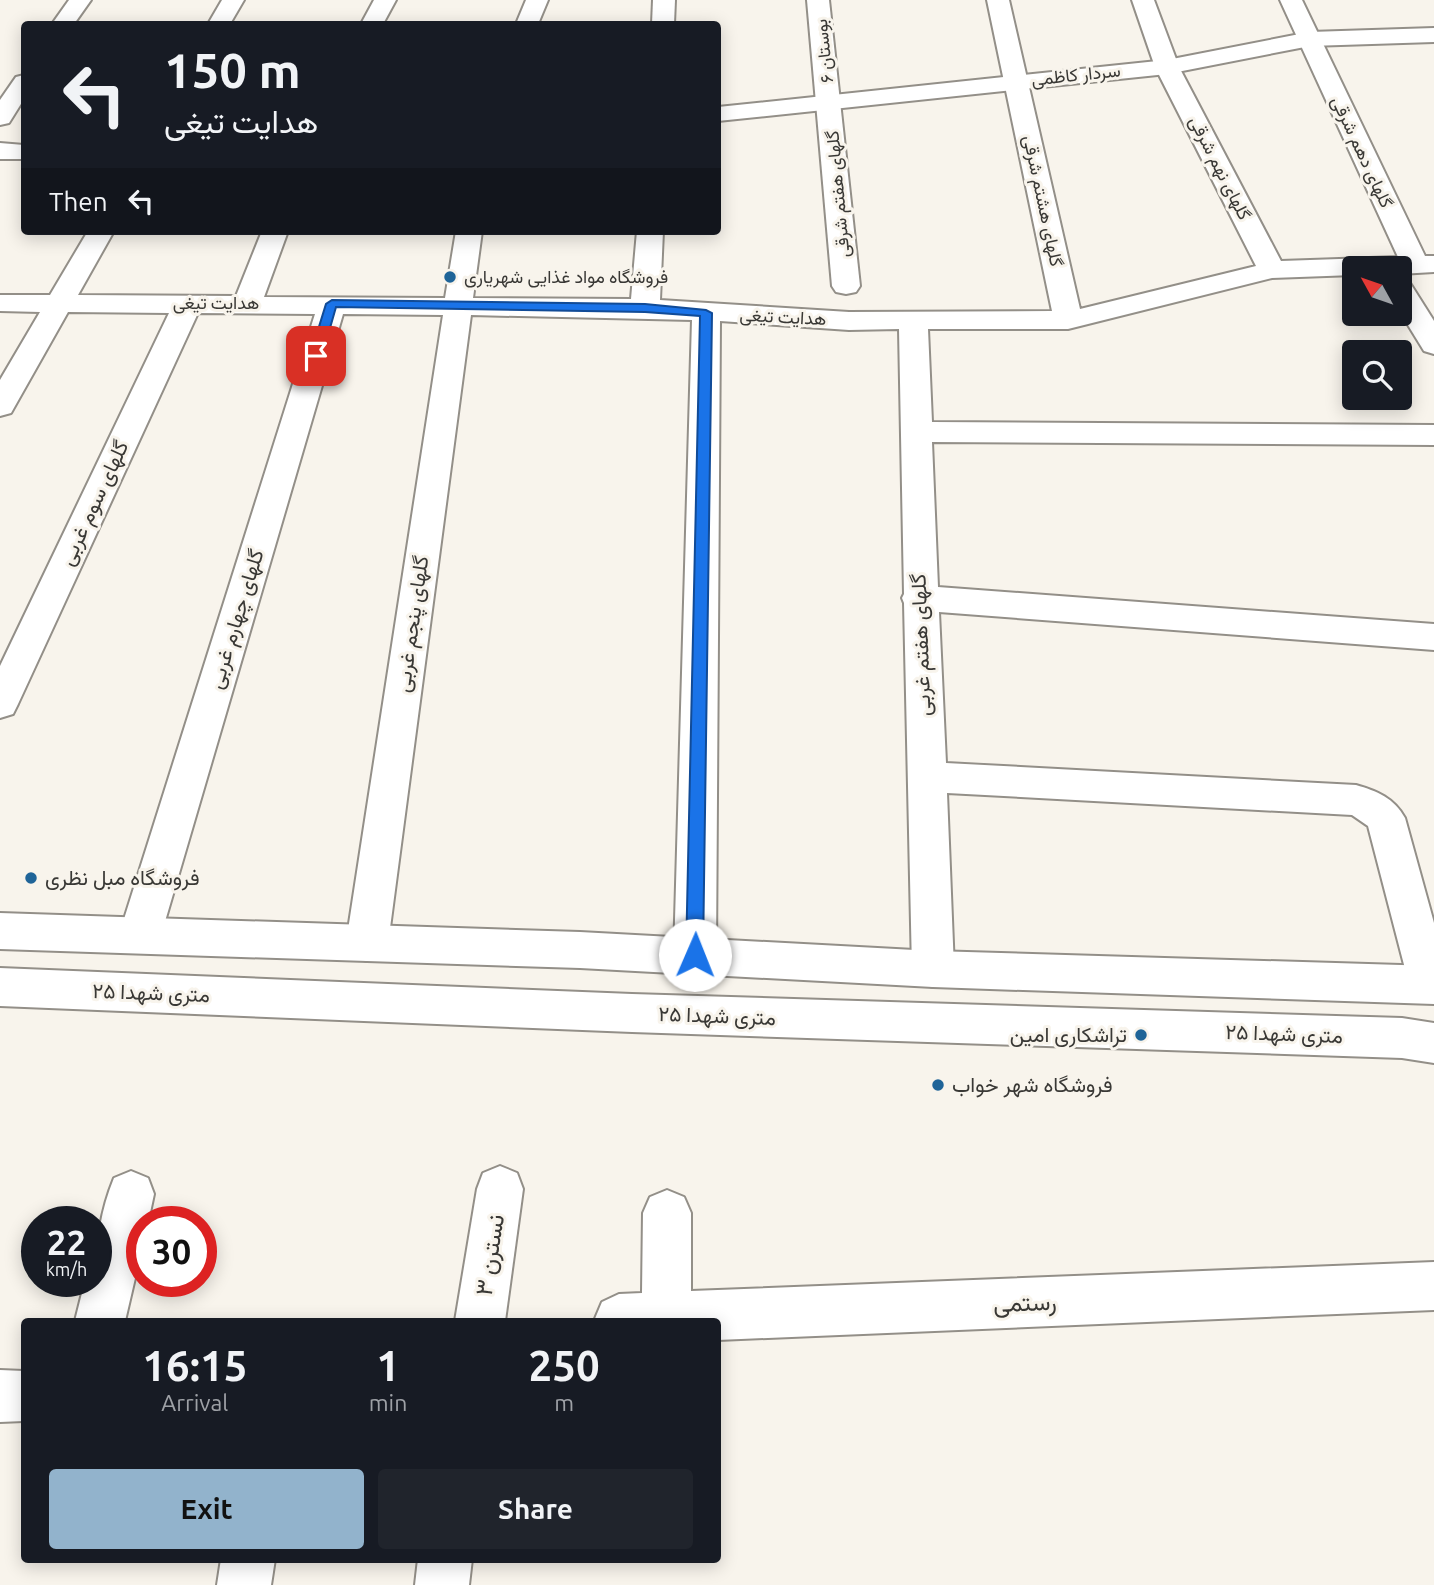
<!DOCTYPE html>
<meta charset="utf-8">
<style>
:root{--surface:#171b24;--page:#20242c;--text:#f1f3f6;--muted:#9ea1a6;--accent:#92b3cc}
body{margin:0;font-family:Ubuntu,Vazirmatn,sans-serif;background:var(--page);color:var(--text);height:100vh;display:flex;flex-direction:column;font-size:26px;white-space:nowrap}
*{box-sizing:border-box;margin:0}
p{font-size:23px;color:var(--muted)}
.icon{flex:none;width:38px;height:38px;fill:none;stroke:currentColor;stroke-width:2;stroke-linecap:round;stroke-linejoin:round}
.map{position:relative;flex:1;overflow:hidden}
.drawer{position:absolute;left:21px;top:1318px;width:700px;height:245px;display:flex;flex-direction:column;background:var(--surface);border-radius:7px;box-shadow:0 4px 18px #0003}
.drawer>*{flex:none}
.hud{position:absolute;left:21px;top:21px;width:700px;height:214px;border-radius:7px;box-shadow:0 4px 18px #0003;background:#171b24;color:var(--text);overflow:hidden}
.needle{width:46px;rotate:310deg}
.tools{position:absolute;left:1342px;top:256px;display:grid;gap:14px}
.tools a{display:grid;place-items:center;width:70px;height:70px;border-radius:7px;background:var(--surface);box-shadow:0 4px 18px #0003;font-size:35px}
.speed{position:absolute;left:21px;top:1206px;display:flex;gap:14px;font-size:35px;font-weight:700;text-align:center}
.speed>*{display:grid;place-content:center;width:91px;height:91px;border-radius:50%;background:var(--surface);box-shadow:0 4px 18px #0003;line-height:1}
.speed small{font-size:18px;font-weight:400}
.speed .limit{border:10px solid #d22;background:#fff;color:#111}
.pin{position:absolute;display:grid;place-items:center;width:60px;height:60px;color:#fff;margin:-30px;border-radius:14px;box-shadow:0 4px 10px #0006}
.me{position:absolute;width:77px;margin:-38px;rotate:1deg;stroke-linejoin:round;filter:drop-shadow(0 0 5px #0008)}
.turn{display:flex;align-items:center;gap:24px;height:147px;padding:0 28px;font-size:32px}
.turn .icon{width:91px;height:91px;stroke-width:2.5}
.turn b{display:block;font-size:49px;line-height:60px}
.then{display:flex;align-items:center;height:66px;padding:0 28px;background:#0003;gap:14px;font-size:26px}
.eta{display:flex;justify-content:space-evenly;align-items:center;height:119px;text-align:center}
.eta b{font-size:42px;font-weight:700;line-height:49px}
.action{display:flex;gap:14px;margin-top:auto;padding:14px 28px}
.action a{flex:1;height:80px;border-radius:7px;background:var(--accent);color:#111;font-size:28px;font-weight:700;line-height:80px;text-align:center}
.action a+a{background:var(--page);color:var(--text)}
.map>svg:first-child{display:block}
</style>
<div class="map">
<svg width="1434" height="1585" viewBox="0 0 1434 1585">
<rect width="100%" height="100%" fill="#f8f4ec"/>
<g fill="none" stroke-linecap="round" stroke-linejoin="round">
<defs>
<g id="street">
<polygon points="69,0 91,0 74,24 52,24"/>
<polygon points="222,0 244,0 230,24 208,24"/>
<polygon points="374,0 396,0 383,24 361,24"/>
<polygon points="526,0 548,0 538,24 516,24"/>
<polygon points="653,0 675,0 674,24 652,24"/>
<polygon points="807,0 829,0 860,286 856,292 846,294 836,292 832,286"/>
<path d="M987,0H1009L1080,309L1256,266L1155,67L1132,0H1154L1179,67L1281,261L1398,257L1280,0H1302L1425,256H1434V272L1400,274V268H1354V275L1272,278L1068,329H928L932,422L1434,425V445L932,442L938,587L1434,624V650L939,612L946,763L1356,785C1377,791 1394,798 1405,818L1434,923V1001L1430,1003L1415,997L1409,984L1368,826L1352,815L947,793L954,969L948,982L933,987L918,982L912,969L904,603L902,598L904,594L899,329L849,330L720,321L716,955L710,968L695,973L680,968L674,955L692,320L471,315L388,943L382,956L367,961L352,956L346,943L443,315L343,314L161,935L155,948L140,953L125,948L119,935L315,314L198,313L18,704L13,714L0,718V666L169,313L68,312L11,413L0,416V380L40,312L0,311V295H50L88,231H114L78,295L236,296L262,231H288L264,297L445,298L456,231H482L473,298L631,299L637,231H663L660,300L849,312L1052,311Z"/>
<polygon points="24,75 24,99 9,123 0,125 0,100 16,77"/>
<polygon points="1400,281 1410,283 1434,321 1434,354 1424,351 1400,312"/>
<polygon points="500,1166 517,1173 523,1189 505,1321 455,1321 477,1189 483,1173"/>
<path d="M131,1171L148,1178L154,1194L148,1222H142V1248L125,1321H75L85,1281H96C96,1244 100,1212 114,1178Z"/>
<polygon points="667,1190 684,1197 691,1213 691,1291 1434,1262 1434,1310 718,1340 718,1321 594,1321 602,1302 619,1294 642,1293 643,1213 650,1197"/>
<polygon points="0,1370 24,1371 24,1421 0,1422"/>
<polygon points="221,1559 275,1559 271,1585 217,1585"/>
<polygon points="418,1559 472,1559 469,1585 415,1585"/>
</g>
<g id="secondary">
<polygon points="1434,28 1434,42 1310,46 1167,74 718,121 718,107 1167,60 1310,32"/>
<polygon points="0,143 24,145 24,159 0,159"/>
<polygon points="0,913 580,932 933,951 1434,966 1434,1004 933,987 580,968 0,949"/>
<polygon points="0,968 632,994 1402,1018 1434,1023 1434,1063 1402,1058 632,1032 0,1006"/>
</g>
</defs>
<use href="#street" stroke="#938f88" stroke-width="4"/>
<use href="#secondary" stroke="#938f88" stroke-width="4"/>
<use href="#street" fill="#fff" fill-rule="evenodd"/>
<use href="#secondary" fill="#fff" fill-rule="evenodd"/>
</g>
<polygon fill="#1a73e8" stroke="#114b97" stroke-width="2" points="332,300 645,304 706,310 712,313 703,955 701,960 695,962 689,960 686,955 700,316 645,312 336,307 322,356 316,360 311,359 310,356 326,304"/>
<g fill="#1f6498" stroke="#f8f4ec" stroke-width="2.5">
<circle cx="450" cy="277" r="7"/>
<circle cx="31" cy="878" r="7"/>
<circle cx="1141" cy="1035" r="7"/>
<circle cx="938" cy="1085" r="7"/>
</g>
<g text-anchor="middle" stroke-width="6" stroke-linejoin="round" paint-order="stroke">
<g font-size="18" fill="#393835" stroke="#f8f4ec">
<text transform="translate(824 51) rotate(-96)" y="6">بوستان ۶</text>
<text transform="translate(1076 75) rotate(-6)" y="6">سردار کاظمی</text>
<text transform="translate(1362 152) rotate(65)" y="6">گلهای دهم شرقی</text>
<text transform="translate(1220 168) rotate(63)" y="6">گلهای نهم شرقی</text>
<text transform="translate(838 194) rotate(-95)" y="6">گلهای هفتم شرقی</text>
<text transform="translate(1043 201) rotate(78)" y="6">گلهای هشتم شرقی</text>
<text x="216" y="309">هدایت تیغی</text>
<text transform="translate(783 317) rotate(3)" y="6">هدایت تیغی</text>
</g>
<g font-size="18" fill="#393835" stroke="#f8f4ec" text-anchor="start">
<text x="464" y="283">فروشگاه مواد غذایی شهریاری</text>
</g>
<g font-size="21" fill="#393835" stroke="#f8f4ec">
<text transform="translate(94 503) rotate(-65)" y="7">گلهای سوم غربی</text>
<text transform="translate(236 619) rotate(-73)" y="7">گلهای چهارم غربی</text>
<text transform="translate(412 624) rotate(-82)" y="7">گلهای پنجم غربی</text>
<text transform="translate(921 645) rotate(-92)" y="7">گلهای هفتم غربی</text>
<text transform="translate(151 993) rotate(2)" y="7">۲۵ متری شهدا</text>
<text transform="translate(717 1016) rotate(2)" y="7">۲۵ متری شهدا</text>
<text transform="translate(1284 1034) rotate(2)" y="7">۲۵ متری شهدا</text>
</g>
<g font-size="21" fill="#393835" stroke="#f8f4ec" text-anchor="start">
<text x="45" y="885">فروشگاه مبل نظری</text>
<text x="1127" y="1042" text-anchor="end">تراشکاری امین</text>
<text x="952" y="1092">فروشگاه شهر خواب</text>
</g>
<g font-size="24" fill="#393835" stroke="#f8f4ec">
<text transform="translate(490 1255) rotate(-81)" y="8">نسترن ۳</text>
<text transform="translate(1025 1303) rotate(-2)" y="8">رستمی</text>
</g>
</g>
</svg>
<div class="tools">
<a><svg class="needle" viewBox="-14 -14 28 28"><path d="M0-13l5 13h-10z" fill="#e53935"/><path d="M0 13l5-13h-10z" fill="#9ea1a6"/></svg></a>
<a><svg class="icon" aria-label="search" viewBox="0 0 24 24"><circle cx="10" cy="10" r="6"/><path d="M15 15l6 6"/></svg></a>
</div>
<div class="speed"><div>22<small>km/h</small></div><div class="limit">30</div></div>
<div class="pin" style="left:316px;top:356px;background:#d93025"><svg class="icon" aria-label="arrive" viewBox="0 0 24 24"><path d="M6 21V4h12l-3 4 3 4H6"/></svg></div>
<svg class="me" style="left:695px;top:955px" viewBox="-20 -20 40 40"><circle r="19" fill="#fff"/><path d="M0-13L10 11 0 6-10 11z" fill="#1a73e8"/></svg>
<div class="hud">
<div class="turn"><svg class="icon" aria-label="left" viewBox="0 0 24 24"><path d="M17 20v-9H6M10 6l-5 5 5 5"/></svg><div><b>150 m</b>هدایت تیغی</div></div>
<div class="then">Then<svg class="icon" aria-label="left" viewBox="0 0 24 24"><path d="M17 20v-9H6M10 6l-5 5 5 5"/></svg></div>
</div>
<section class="drawer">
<div class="eta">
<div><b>16:15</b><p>Arrival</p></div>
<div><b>1</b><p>min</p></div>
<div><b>250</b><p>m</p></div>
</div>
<div class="action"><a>Exit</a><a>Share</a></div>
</section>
</div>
